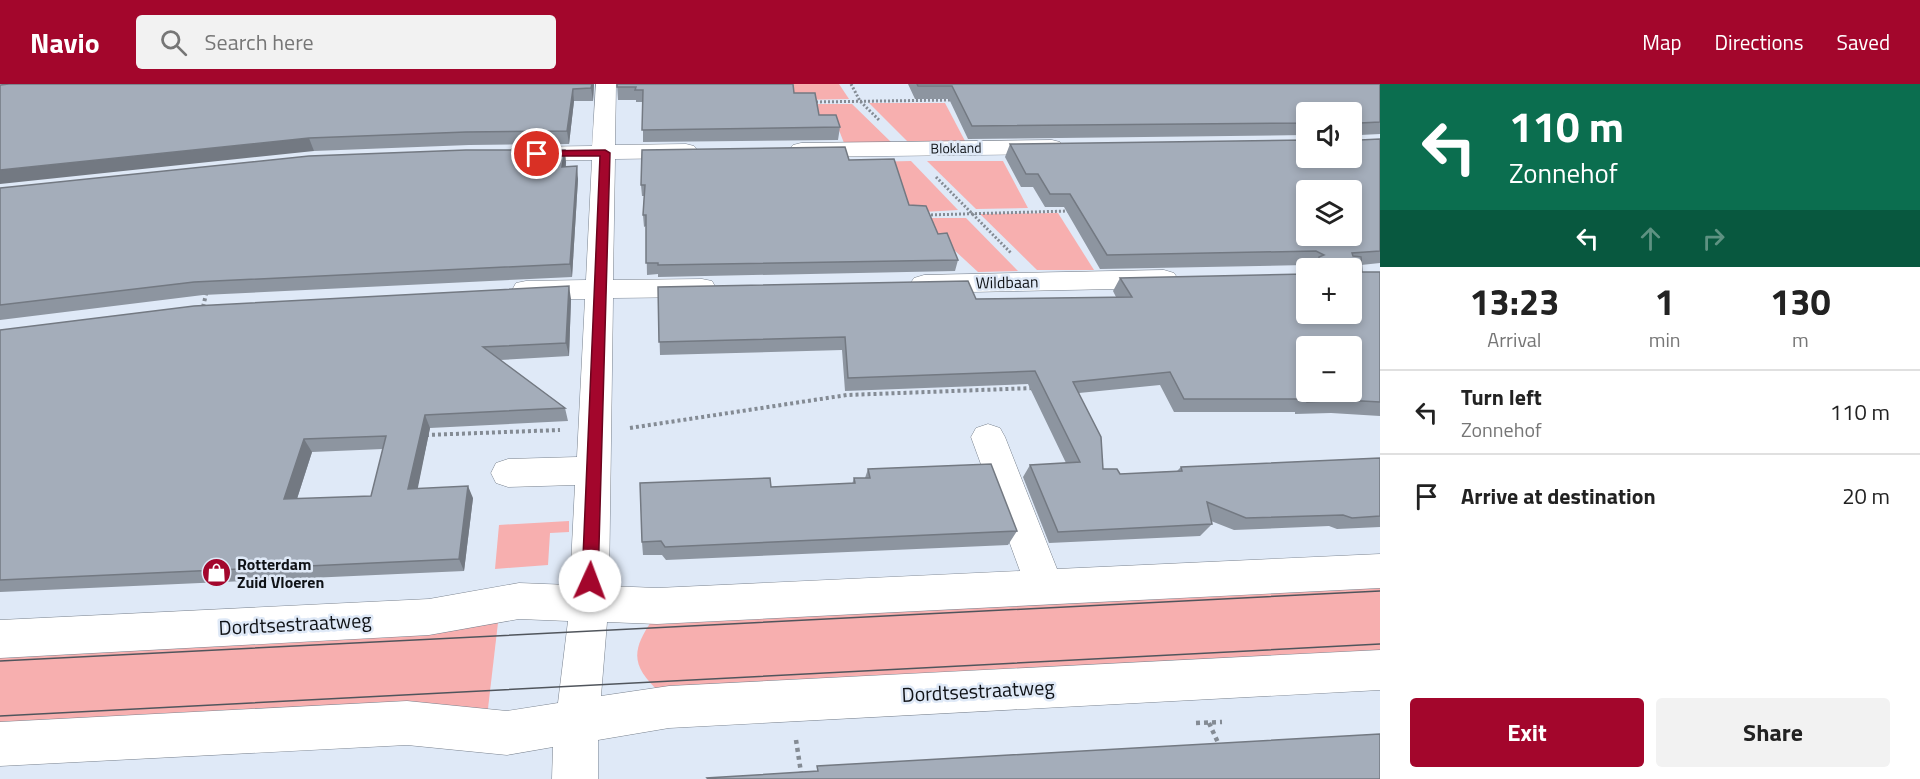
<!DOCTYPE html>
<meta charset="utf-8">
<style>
:root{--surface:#fff;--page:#f2f2f2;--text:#222;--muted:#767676;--line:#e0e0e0;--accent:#a3062c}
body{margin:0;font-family:"Titillium Web",sans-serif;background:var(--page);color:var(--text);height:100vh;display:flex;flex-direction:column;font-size:22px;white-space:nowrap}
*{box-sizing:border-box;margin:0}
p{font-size:20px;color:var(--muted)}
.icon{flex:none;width:33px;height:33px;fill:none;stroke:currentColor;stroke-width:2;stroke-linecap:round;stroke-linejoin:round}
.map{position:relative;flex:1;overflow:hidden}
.drawer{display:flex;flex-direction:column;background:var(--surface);width:540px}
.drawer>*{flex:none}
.banner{background:#0b6e4f;color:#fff;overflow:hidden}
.controls{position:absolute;left:1296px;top:18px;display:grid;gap:12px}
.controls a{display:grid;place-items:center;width:66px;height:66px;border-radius:6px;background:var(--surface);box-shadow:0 3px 9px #0003;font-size:30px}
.pin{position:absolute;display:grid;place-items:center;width:51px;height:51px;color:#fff;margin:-26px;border:3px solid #fff;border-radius:50%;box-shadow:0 2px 6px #0007}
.me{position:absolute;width:66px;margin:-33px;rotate:2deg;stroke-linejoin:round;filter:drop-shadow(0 0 4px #0008)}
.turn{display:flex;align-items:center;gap:21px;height:126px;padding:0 30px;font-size:27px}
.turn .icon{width:78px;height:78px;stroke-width:2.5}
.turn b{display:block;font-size:42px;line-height:51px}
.lanes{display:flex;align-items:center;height:57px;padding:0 30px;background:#0003;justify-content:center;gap:30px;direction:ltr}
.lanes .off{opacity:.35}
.eta{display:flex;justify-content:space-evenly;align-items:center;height:102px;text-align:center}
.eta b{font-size:36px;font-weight:700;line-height:42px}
.primary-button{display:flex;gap:12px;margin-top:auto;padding:12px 30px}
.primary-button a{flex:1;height:69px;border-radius:6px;background:var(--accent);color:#fff;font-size:24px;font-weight:700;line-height:69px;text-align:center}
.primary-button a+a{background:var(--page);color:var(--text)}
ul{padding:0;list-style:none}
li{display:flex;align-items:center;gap:18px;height:84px;padding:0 30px;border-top:2px solid var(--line)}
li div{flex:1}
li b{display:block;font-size:22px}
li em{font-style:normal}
header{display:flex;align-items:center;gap:36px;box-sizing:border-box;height:84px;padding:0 30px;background:var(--accent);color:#fff}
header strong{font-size:28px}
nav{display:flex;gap:33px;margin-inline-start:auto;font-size:21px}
.search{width:420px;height:54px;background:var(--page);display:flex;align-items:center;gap:15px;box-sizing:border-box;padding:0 21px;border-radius:6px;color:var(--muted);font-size:22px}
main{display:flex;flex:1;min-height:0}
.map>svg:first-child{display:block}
</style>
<header>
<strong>Navio</strong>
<div class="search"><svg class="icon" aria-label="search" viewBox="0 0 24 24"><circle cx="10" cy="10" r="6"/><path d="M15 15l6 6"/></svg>Search here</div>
<nav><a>Map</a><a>Directions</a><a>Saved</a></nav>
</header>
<main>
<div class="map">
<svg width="1380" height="695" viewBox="0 0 1380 695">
<rect width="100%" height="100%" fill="#dfe9f7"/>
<g fill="#f7afaf">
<polygon points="792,0 839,0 849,15 794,16"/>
<polygon points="869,19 945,19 965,57 909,59"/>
<polygon points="816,20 852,20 892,59 844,59 837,41 821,34"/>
<polygon points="911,77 958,126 905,129 866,78"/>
<polygon points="927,77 1003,77 1028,124 976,125"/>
<polygon points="1058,129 1094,186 1037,186 980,130"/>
<polygon points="923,134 966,134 1018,187 978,188 925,139"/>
<polygon points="569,437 569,448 550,449 548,481 495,485 499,441"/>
<path d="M1380,496V571L660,609C632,582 630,568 653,535Z"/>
<polygon points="499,530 487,633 0,647 0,565"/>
</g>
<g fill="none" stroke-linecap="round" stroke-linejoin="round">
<defs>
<g id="minor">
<polygon points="596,0 616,0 615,61 686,60 694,62 698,67 694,72 686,74 615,75 613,196 702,195 712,197 716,204 712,211 702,213 613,214 609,502 657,504 1020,487 971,353 976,344 988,340 1000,344 1005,353 1057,485 1380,470 1380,504 657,540 607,538 601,612 669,602 1380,566 1380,606 669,644 598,656 598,695 552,695 553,663 507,671 407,661 0,682 0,638 407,617 507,627 558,619 568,537 519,535 429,551 0,574 0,536 429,515 519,499 570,501 575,401 508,403 496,399 491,389 496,379 508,375 577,373 585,215 526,215 516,213 512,206 516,199 526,197 586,196 592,76 519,77 511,75 507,70 511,65 519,63 592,62"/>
<polygon points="1052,56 1060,58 1064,63 1060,68 1052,70 801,73 793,71 789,66 793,61 801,59"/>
<polygon points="1164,186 1174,189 1178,195 1174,201 1164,204 924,209 914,206 910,200 914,194 924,191"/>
</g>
</defs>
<use href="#minor" stroke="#79828e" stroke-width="1"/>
<g stroke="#848b94" stroke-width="3" stroke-dasharray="2 2" stroke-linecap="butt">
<polyline points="851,0 860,17 880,37"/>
<polyline points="812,18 952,16"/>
<polyline points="936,93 1011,169"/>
<polyline points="927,131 1069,127"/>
</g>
<g stroke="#848b94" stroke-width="4" stroke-dasharray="3 3" stroke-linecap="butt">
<polyline points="203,223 207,206"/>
<polyline points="630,344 847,311 1034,304"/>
<polyline points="426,351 560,346"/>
</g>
<g stroke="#848b94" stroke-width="4.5" stroke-dasharray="4 4" stroke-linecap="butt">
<polyline points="1196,639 1222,638"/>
<polyline points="1209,639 1220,663"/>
<polyline points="796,656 802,695"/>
</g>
<use href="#minor" fill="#fff" fill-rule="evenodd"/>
<g stroke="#50555c" stroke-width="1.5">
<polyline points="0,577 1380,507"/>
<polyline points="0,632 1380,560"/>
</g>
</g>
<g fill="#8d95a0" fill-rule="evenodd">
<polygon points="9,0 594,0 593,17 574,17 569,60 469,61 314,67"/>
<polygon points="617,0 794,9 819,31 840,43 838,56 643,58 643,18 636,18 636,16 618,16"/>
<polygon points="908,0 1380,0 1380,50 1360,51 1360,56 1380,55 1380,179 1361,181 1362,188 1380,188 1380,332 1331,329 1295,330 1295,328 1174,328 1160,301 1079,309 1103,385 1120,390 1177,387 1181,383 1380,374 1380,443 1337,445 1329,442 1234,446 1211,437 1212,440 1200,452 1049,459 1023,393 1030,381 1066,379 1028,300 845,307 842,266 660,271 658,203 976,215 1116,213 1113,207 1120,194 1306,230 1352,184 1310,184 1311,183 1306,181 1100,185 1064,123 1045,123 1033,103 1021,103 1005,73 1010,60 1352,74 1306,28 1306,51 968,55 949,15 915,15"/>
<polygon points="849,76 909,121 938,150 958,176 955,187 658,193 658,190 647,191 646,142 644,143 643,131 644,112 642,112 641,101"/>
<polygon points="566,78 566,83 578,95 572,193 203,211 0,236 0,104"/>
<path d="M571,215L569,272L500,276L565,324L568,337L430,344L417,405L473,414L464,487L0,508V246ZM383,365L371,412L297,415L312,368Z"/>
<polygon points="868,385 1017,447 1008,461 666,476 662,471 643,471 642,458 771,403 852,400 854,394 865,394"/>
</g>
<g fill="#737982">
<polygon points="592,0 594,0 593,17 591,4"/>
<polygon points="573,5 574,17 569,60 567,47"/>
<polygon points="309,54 314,67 0,100 0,86"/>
<polygon points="565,66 566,78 564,96 562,83"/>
<polygon points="577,82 578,95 572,193 570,180"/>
<polygon points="569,202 571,215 569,272 566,259"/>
<polygon points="425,331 430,344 415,418 408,405"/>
<polygon points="304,355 312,368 293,427 284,415"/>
<polygon points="468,402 473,414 464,487 459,475"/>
</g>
<g fill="#a4adba" stroke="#737982" stroke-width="1.5" fill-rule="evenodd">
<polygon points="9,0 592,0 591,4 573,5 567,47 466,48 309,54 0,86 0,1"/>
<polygon points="617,0 793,0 794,9 815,9 819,31 836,31 840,43 642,46 643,6 635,6 636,3 617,3"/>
<path d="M917,0H1380V38L1360,39V56L1380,55V167L1352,169L1353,172L1361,173L1362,188H1380V318L1344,316L1307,318V315H1184L1170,288L1073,298L1101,353L1103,385H1117L1120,390L1182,387L1181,383L1380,374V432L1352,434L1343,431L1246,434L1207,418L1212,440L1058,448L1030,381L1080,378L1035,287L848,294L845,253L659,258L658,203L968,197L976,215L1132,213L1120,194L1306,190V230H1352V184H1319V173L1324,171L1316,167L1107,171L1070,110H1050L1038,90H1026L1010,60L1306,56V74H1352V28H1306V39L972,42L952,2H918ZM1306,106H1352V152H1306ZM1306,262H1352V308H1306Z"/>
<polygon points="845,63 849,76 894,75 909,121 926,122 938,150 947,149 958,176 658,181 658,179 646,179 646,131 643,131 645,101 641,101 642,66"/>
<polygon points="466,66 565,66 562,83 577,82 570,180 194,198 0,221 0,104 309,72"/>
<path d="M569,202L566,259L483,263L565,324L425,331L408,405L468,402L459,475L0,496V246L194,222ZM386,352L371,412L284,415L304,355Z"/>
<polygon points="991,380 1017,447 665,463 661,457 642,458 640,399 770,394 771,403 855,399 854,394 870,394 868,385"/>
<polygon points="1380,650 1380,695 708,695 707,694 818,687 817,682"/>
</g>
<polygon fill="#a3062c" stroke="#6a041d" stroke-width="1.5" points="605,66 610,69 598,497 596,502 590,504 585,502 582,497 600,72 537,72 532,70 537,67"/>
<defs>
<symbol id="shop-disc" viewBox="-11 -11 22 22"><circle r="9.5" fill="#a3062c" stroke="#dfe9f7"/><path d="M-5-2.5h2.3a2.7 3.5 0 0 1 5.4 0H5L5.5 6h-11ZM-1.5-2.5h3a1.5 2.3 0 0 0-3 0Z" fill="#fff"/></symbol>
</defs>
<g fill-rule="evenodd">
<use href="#shop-disc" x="200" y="472" width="33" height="33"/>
</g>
<g text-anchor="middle" stroke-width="5" stroke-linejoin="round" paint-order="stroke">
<g font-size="14" fill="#101317" stroke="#dfe9f7">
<text transform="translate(956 64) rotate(-1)" y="5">Blokland</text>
</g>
<g font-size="16" fill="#101317" stroke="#dfe9f7">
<text transform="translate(1007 198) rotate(-1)" y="6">Wildbaan</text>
</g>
<g font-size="16" font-weight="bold" fill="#101317" stroke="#dfe9f7" text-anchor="start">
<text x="237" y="486">Rotterdam<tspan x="237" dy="18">Zuid Vloeren</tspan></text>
</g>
<g font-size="20" fill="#101317" stroke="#dfe9f7">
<text transform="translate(295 540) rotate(-3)" y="7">Dordtsestraatweg</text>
<text transform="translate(978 607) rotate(-3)" y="7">Dordtsestraatweg</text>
</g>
</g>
</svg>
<div class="controls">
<a><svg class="icon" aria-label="sound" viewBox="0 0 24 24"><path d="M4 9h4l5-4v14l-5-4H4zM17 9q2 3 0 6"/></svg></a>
<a><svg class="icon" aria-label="layers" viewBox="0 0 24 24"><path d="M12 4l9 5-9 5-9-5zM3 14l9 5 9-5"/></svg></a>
<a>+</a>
<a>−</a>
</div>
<div class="pin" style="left:537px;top:70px;background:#d93025"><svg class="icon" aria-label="arrive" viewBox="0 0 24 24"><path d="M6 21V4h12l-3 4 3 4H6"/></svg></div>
<svg class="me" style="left:590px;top:497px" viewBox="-20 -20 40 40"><circle r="19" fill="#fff"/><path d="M0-13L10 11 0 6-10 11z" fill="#a3062c"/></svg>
</div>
<section class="drawer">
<div class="banner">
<div class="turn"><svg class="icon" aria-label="left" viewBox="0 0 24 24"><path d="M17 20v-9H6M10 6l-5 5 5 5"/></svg><div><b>110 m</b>Zonnehof</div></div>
<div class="lanes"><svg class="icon" aria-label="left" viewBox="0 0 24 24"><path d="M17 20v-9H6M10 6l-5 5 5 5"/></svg><svg class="icon off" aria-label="ahead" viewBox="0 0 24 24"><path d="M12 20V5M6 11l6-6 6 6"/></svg><svg class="icon off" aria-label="right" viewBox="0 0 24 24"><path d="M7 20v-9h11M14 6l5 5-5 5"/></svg></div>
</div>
<div class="eta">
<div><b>13:23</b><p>Arrival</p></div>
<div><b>1</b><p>min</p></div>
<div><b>130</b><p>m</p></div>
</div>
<ul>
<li><svg class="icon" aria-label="left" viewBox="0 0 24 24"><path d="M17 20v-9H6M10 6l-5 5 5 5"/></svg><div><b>Turn left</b><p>Zonnehof</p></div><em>110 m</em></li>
<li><svg class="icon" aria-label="arrive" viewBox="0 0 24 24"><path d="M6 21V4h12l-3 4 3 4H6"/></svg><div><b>Arrive at destination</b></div><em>20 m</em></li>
</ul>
<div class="primary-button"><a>Exit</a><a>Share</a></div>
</section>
</main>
